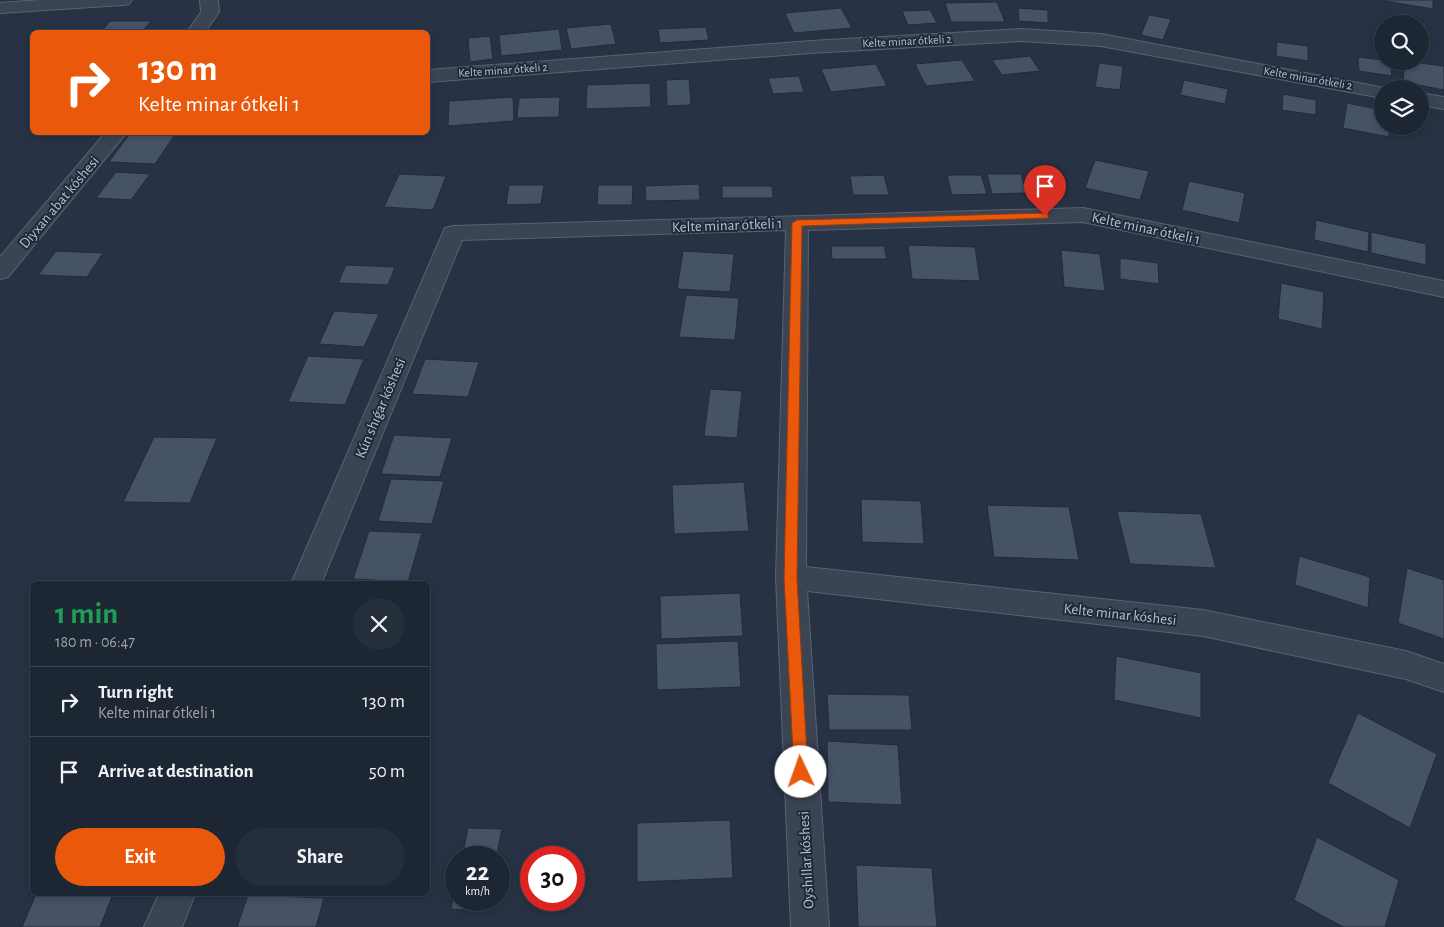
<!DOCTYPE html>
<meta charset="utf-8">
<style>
:root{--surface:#1d2633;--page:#252e3b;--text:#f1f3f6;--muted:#a0a5ac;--line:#3b434e;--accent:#ea580c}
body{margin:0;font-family:"Alegreya Sans",sans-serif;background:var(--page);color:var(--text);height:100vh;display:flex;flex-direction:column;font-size:19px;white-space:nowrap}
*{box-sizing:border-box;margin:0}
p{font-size:16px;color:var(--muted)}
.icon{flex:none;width:28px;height:28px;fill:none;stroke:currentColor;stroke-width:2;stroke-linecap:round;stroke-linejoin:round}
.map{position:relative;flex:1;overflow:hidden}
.drawer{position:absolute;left:30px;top:581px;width:400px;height:315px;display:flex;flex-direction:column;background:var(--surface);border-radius:8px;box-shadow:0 2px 8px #0003,0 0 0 1px var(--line)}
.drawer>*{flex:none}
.banner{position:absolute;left:30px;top:30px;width:400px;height:105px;border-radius:8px;box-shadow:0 2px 8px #0003,0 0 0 1px var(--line);background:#ea580c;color:#fff;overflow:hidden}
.tools{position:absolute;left:1374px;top:15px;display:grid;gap:10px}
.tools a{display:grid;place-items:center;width:55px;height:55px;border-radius:50%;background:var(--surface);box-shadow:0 2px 8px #0003,0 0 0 1px var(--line);font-size:25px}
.speed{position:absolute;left:445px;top:846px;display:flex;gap:10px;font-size:25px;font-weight:700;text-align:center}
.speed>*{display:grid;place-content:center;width:65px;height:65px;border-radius:50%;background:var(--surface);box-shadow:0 2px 8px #0003,0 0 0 1px var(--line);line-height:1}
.speed small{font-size:12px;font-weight:400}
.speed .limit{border:8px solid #d22;background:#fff;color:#111}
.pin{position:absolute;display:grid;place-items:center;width:42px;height:42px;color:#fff;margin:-51px -21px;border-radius:50% 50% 50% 0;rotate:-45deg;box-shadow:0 0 5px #0007}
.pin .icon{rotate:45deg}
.me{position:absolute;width:55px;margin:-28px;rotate:357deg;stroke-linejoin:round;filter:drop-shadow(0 0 4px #0008)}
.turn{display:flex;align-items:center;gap:18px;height:105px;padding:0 25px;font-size:22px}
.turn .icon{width:65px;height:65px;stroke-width:2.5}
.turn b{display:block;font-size:35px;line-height:42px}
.round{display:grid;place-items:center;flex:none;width:52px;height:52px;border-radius:26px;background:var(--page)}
.head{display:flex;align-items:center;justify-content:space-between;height:85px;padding:0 25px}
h1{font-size:30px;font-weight:600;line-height:38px;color:#1e9e55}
.action{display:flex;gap:10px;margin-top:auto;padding:10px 25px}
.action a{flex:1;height:58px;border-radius:30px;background:var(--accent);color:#fff;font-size:20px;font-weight:600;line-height:58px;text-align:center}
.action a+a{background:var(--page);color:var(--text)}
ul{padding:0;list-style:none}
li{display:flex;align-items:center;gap:15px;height:70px;padding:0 25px;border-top:1px solid var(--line)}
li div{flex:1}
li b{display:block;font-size:19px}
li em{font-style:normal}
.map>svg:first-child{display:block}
</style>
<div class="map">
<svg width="1444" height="927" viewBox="0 0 1444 927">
<rect width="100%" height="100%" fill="#273244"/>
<g fill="#465266" stroke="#222b3b">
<polygon points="1379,0 1433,0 1433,9"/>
<polygon points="997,2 1005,22 951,22 945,3"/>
<polygon points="841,8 852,28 794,33 785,13"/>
<polygon points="1018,8 1048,10 1048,23 1019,21"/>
<polygon points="930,10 937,23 908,25 902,11"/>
<polygon points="1149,15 1171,19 1163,40 1141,35"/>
<polygon points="110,21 151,21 142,32 101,32"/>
<polygon points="611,24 616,44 571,49 566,28"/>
<polygon points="706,27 709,40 660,43 658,29"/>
<polygon points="559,29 562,50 501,56 499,35"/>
<polygon points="490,36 493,59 470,62 468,38"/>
<polygon points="1277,42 1308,46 1308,61 1276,56"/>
<polygon points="1030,56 1040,71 1002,75 992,60"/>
<polygon points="1358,57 1390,61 1392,76 1359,71"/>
<polygon points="962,60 975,81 926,86 915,64"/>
<polygon points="1405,61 1444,66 1444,90 1403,82"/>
<polygon points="1099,63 1123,66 1120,90 1095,87"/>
<polygon points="876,64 887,86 831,92 821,69"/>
<polygon points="799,76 804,92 773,94 768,78"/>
<polygon points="689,79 691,105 667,106 666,80"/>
<polygon points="1184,80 1228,89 1225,104 1180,95"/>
<polygon points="650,83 651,107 586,109 587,85"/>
<polygon points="1283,94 1316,100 1316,115 1282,110"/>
<polygon points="513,97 514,121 448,126 449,101"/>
<polygon points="560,97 559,117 517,118 519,98"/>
<polygon points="1347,103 1382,110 1382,126 1390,126 1389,137 1343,128"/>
<polygon points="131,132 160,132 176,133 155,164 109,162"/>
<polygon points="1095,160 1149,171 1140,200 1085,188"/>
<polygon points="116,172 150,174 131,200 96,198"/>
<polygon points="399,174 446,176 433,210 384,207"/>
<polygon points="987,174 1021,174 1027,193 992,194"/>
<polygon points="884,175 889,195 853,195 850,176"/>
<polygon points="947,175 981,175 987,194 952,195"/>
<polygon points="1189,181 1245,193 1239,223 1182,210"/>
<polygon points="699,184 700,200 646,201 645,186"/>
<polygon points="509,185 544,185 541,204 506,205"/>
<polygon points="598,185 633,185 632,205 597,205"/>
<polygon points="722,186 772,186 773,198 722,198"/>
<polygon points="1316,220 1369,232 1368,252 1314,240"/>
<polygon points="1371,232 1426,244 1426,265 1371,253"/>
<polygon points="908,245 975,247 980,281 912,279"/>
<polygon points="831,246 884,246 887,259 832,259"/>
<polygon points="1061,250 1100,254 1105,291 1064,287"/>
<polygon points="56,251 103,253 87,277 38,275"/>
<polygon points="683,251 734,254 730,292 677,289"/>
<polygon points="1120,258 1158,263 1159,284 1120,279"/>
<polygon points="346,265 395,267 388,285 338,283"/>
<polygon points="1281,283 1324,292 1322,329 1278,319"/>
<polygon points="686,295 739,298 735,340 679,337"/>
<polygon points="334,311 379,314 364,347 319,344"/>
<polygon points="308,356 364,359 345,405 288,402"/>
<polygon points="425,359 479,362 468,397 412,394"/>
<polygon points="710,389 742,391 737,438 704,436"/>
<polygon points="394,435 452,438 440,477 381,474"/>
<polygon points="154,437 217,438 190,503 123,502"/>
<polygon points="391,479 444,481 432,524 378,521"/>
<polygon points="744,482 749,531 674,534 672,485"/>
<polygon points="861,499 921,501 924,544 862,542"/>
<polygon points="987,505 1069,507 1079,560 994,557"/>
<polygon points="1117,511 1201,514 1216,568 1130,564"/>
<polygon points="369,531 422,533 408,582 353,579"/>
<polygon points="1299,556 1370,577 1368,608 1295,585"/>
<polygon points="1407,568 1444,580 1444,639 1398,623"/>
<polygon points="740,593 743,636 661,639 660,596"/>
<polygon points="738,641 741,687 657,690 656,644"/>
<polygon points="1116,656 1201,673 1201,718 1114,700"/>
<polygon points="827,694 909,695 912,730 829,730"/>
<polygon points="1358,713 1437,754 1410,828 1328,783"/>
<polygon points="827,741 898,745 902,805 828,802"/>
<polygon points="730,820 733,878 637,882 637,823"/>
<polygon points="468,828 502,829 496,858 462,858"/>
<polygon points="1317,837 1399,880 1385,927 1343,927 1294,900"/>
<polygon points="856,865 932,868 937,927 858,927"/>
<polygon points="456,886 456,900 488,900 486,911 451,909"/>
<polygon points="36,894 113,894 100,927 22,927"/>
<polygon points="248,895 324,898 316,927 237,927"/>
</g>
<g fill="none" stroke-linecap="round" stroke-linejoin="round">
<defs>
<g id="street">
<polygon points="40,0 132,0 129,4 123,5 0,13 0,3"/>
<polygon points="200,0 218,0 219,12 205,32 187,32 201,12"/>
<polygon points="1021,29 1101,34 1390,89 1382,89 1382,98 1101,46 1021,41 811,53 428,82 428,70 811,41"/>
<polygon points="1420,93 1444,97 1444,109 1420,105"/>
<polygon points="106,132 127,132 8,277 0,279 0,257"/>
<polygon points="1083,208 1444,281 1444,297 1083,222 808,230 806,567 1203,610 1406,651 1444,664 1444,692 1406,679 1203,636 807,591 829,927 791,927 776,577 786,230 462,240 321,584 291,584 445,228 453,226"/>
<polygon points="159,894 195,894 182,927 144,927"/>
</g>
</defs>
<use href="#street" stroke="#5a6271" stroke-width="2"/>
<use href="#street" fill="#3b4453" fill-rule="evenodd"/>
</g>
<polygon fill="#ea580c" stroke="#983908" points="1045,213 1048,214 1048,218 802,226 797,578 808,772 806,776 801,778 796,776 794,772 784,578 792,223 797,220"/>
<g text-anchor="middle" stroke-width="4" stroke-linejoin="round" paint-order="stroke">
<g font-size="12" fill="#b9c0cd" stroke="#202939">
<text transform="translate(907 41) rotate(-3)" y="4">Kelte minar ótkeli 2</text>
<text transform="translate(503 70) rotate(-4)" y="4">Kelte minar ótkeli 2</text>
<text transform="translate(1308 78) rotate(10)" y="4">Kelte minar ótkeli 2</text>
</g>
<g font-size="15" fill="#b9c0cd" stroke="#202939">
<text transform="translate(59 202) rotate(-50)" y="5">Diyxan abat kóshesi</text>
<text transform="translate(727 225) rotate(-2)" y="5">Kelte minar ótkeli 1</text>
<text transform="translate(1146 228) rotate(12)" y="5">Kelte minar ótkeli 1</text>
<text transform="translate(380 408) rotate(-67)" y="5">Kún shıǵar kóshesi</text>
<text transform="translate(1120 614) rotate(6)" y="5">Kelte minar kóshesi</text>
<text transform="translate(806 860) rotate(-93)" y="5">Oyshıllar kóshesi</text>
</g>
</g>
</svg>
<div class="tools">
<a><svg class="icon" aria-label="search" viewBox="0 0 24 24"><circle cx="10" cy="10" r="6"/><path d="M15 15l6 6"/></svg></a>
<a><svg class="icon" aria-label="layers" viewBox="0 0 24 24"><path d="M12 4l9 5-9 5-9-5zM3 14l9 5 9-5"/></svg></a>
</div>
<div class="speed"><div>22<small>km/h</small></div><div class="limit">30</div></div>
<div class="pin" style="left:1045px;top:216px;background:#d93025"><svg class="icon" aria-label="arrive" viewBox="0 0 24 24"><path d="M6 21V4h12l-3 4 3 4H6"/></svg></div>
<svg class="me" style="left:801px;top:772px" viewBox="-20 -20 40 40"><circle r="19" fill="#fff"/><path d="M0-13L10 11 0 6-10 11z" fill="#ea580c"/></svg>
<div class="banner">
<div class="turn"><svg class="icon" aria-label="right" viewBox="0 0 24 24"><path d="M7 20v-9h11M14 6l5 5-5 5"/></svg><div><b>130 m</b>Kelte minar ótkeli 1</div></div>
</div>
<section class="drawer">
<div class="head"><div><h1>1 min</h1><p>180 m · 06:47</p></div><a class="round"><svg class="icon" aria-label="close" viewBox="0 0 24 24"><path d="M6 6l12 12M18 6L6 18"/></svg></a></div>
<ul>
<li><svg class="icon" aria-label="right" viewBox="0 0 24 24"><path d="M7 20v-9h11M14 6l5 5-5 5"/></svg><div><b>Turn right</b><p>Kelte minar ótkeli 1</p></div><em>130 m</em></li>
<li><svg class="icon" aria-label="arrive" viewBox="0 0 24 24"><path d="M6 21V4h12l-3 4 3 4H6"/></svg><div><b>Arrive at destination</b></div><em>50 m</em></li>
</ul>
<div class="action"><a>Exit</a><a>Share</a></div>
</section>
</div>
